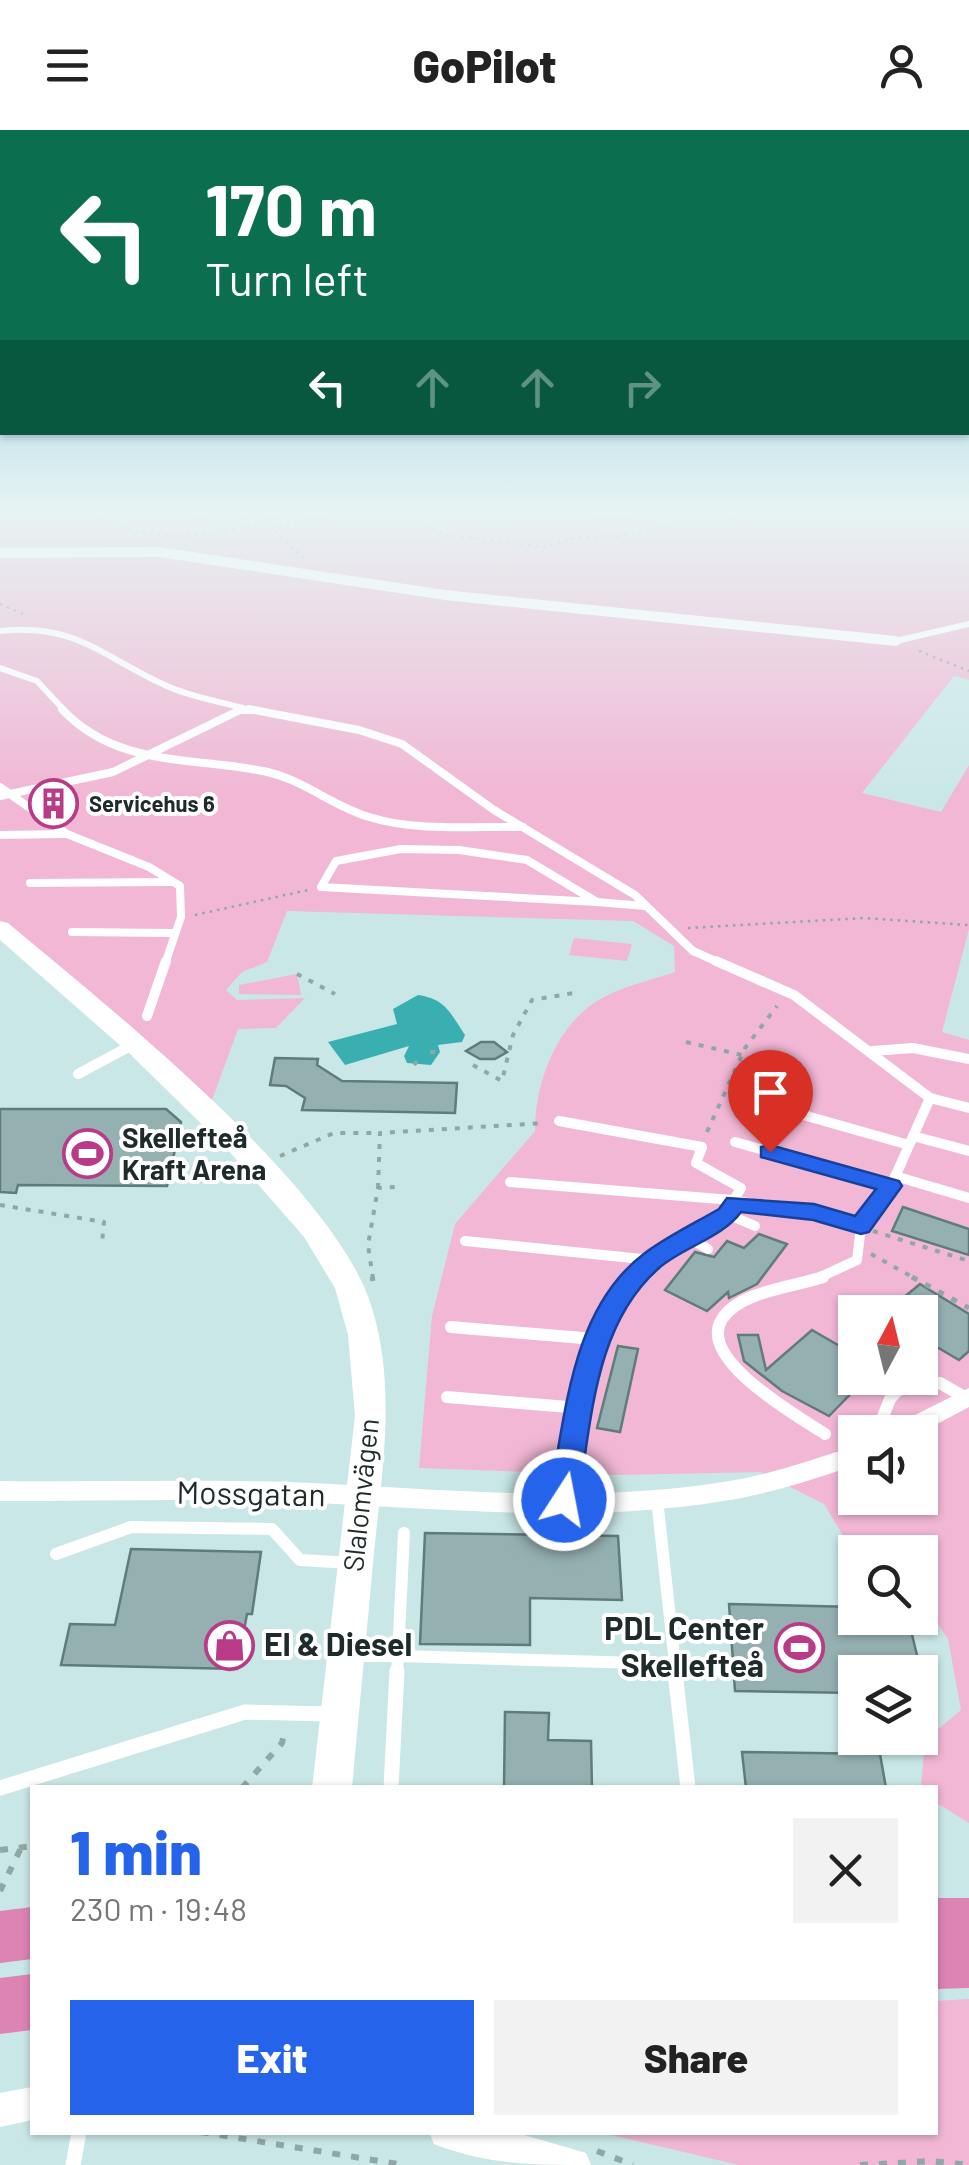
<!DOCTYPE html>
<meta charset="utf-8">
<style>
:root{--surface:#fff;--page:#f2f2f2;--text:#222;--muted:#767676;--accent:#2563eb}
body{margin:0;font-family:Barlow,sans-serif;background:var(--page);color:var(--text);height:100vh;display:flex;flex-direction:column;font-size:38px;white-space:nowrap}
*{box-sizing:border-box;margin:0}
p{font-size:32px;color:var(--muted)}
.icon{flex:none;width:55px;height:55px;fill:none;stroke:currentColor;stroke-width:2;stroke-linecap:round;stroke-linejoin:round}
.map{position:relative;flex:1;overflow:hidden}
.details{position:absolute;left:30px;top:1655px;width:908px;height:350px;display:flex;flex-direction:column;background:var(--surface);border-radius:0px;box-shadow:0 2px 8px #0004}
.details>*{flex:none}
.banner{position:absolute;left:0px;top:0px;width:970px;height:305px;box-shadow:0 2px 8px #0004;background:#0b6e4f;color:#fff;overflow:hidden}
.needle{width:65px;rotate:7deg}
.controls{position:absolute;left:838px;top:1165px;display:grid;gap:20px}
.controls a{display:grid;place-items:center;width:100px;height:100px;border-radius:0px;background:var(--surface);box-shadow:0 2px 8px #0004;font-size:50px}
.pin{position:absolute;display:grid;place-items:center;width:85px;height:85px;color:#fff;margin:-102px -42px;border-radius:50% 50% 50% 0;rotate:-45deg;box-shadow:0 0 10px #0007}
.pin .icon{rotate:45deg}
.me{position:absolute;width:110px;margin:-55px;rotate:11deg;stroke-linejoin:round;filter:drop-shadow(0 0 8px #0008)}
.turn{display:flex;align-items:center;gap:35px;height:210px;padding:0 40px;font-size:45px}
.turn .icon{width:130px;height:130px;stroke-width:2.5}
.turn b{display:block;font-size:70px;line-height:85px}
.lanes{display:flex;align-items:center;height:95px;padding:0 40px;background:#0003;justify-content:center;gap:50px;direction:ltr}
.lanes .off{opacity:.35}
.round{display:grid;place-items:center;flex:none;width:105px;height:105px;border-radius:0px;background:var(--page)}
.overview{display:flex;align-items:center;justify-content:space-between;height:170px;padding:0 40px}
h1{font-size:60px;font-weight:800;line-height:75px;color:var(--accent)}
.button{display:flex;gap:20px;margin-top:auto;padding:20px 40px}
.button a{flex:1;height:115px;border-radius:0px;background:var(--accent);color:#fff;font-size:40px;font-weight:800;line-height:115px;text-align:center}
.button a+a{background:var(--page);color:var(--text)}
header{display:flex;justify-content:space-between;align-items:center;height:130px;padding:0 40px;background:var(--surface);font-size:45px;font-weight:800}
.map>svg:first-child{display:block}
</style>
<header><svg class="icon" aria-label="menu" viewBox="0 0 24 24"><path d="M4 6h16M4 12h16M4 18h16"/></svg>GoPilot<svg class="icon" aria-label="person" viewBox="0 0 24 24"><circle cx="12" cy="8" r="4"/><path d="M4 21q1-7 8-7t8 7"/></svg></header>
<div class="map">
<svg width="969" height="2035" viewBox="0 0 969 2035">
<rect width="100%" height="100%" fill="#cae7e7"/>
<g fill="#f1b7d4" fill-rule="evenodd">
<path d="M0,379H969V550L954,546L862,663L941,682L969,635V799L942,902L969,910V1693L935,1672V1658L921,1657L925,1610L961,1580L948,1509L920,1468V1422H870L842,1404L824,1374L761,1342L618,1345L419,1338L432,1186L455,1094L535,1001C535,952 557,893 602,868C624,856 652,850 675,842L674,816L633,791L287,781L267,832L242,842L226,860L237,870L305,868L276,898L238,899L207,984L0,798ZM855,1182H920V1248H855ZM855,1302H920V1368H855Z"/>
<polygon points="574,808 632,814 627,831 569,825"/>
<polygon points="297,844 301,865 239,864 239,855"/>
<polygon points="969,1869 969,2035 739,2035 603,2003 935,2002 935,1871"/>
</g>
<path fill="#39afb2" d="M418,865C446,869 450,883 465,905L462,912L438,915L440,922L431,935L407,933L404,926L409,916L345,935L328,912L397,894L393,879Z"/>
<g fill="#95b0b1" stroke="#607b7b" stroke-width="2.5">
<polygon points="481,912 494,912 507,922 495,929 480,929 466,921"/>
<polygon points="275,928 318,929 317,935 342,951 457,953 455,983 302,980 305,968 286,956 270,955"/>
<polygon points="0,979 166,979 181,992 167,1056 18,1055 16,1063 0,1062"/>
<polygon points="903,1077 969,1099 969,1125 892,1101"/>
<polygon points="759,1104 787,1114 757,1154 729,1168 728,1162 707,1181 665,1160 695,1122 714,1127 727,1111 744,1118"/>
<polygon points="920,1154 969,1184 969,1221 959,1230 920,1207 920,1182 886,1182"/>
<polygon points="812,1200 855,1225 855,1248 866,1248 829,1286 782,1261 744,1231 738,1205 758,1205 766,1240"/>
<polygon points="618,1216 638,1219 620,1302 597,1298"/>
<polygon points="425,1403 618,1406 622,1470 530,1468 530,1515 420,1514"/>
<polygon points="131,1419 261,1422 252,1484 247,1484 237,1539 61,1535 70,1494 115,1495"/>
<polygon points="729,1474 855,1477 855,1488 908,1488 921,1542 855,1542 855,1563 735,1561"/>
<polygon points="505,1582 549,1583 548,1610 591,1611 592,1658 504,1658"/>
<polygon points="742,1622 880,1624 886,1658 746,1658"/>
</g>
<g fill="none" stroke-linecap="round" stroke-linejoin="round">
<g stroke="#90a7a7" stroke-width="2.5" stroke-dasharray="2.5 5" stroke-linecap="butt">
<path d="M88,379C150,426 240,401 308,379"/>
<path d="M181,379C199,395 218,395 241,392V379"/>
<polyline points="271,379 275,401 304,428"/>
<polyline points="411,379 425,395 445,405 545,417 579,407 621,406 677,394 727,395 738,379"/>
<polyline points="438,379 467,385 500,379"/>
<polyline points="536,379 631,392 628,386 632,384 662,386 666,379"/>
<polyline points="272,399 357,379"/>
<polyline points="0,474 28,486"/>
<polyline points="919,521 969,541"/>
<polyline points="195,785 308,760"/>
<polyline points="688,798 864,788 969,795"/>
</g>
<g stroke="#90a7a7" stroke-width="4" stroke-dasharray="5 8" stroke-linecap="butt">
<polyline points="297,844 335,864"/>
<polyline points="686,912 742,925"/>
<polyline points="430,922 440,922"/>
<polyline points="414,935 419,929"/>
<polyline points="473,935 502,951 513,905 532,870 580,862"/>
<polyline points="739,938 767,967"/>
<polyline points="707,1002 745,918 777,876"/>
<polyline points="280,1026 334,1003 380,1003"/>
<polyline points="378,1058 380,1003 544,993"/>
<polyline points="0,1075 104,1092 102,1113"/>
<polyline points="873,1101 969,1131"/>
<polyline points="871,1124 916,1149"/>
<polyline points="373,1149 368,1115 378,1058 395,1057"/>
</g>
<g stroke="#90a7a7" stroke-width="5" stroke-dasharray="6 9" stroke-linecap="butt">
<polyline points="372,1147 373,1151"/>
<polyline points="912,1147 969,1178"/>
</g>
<g stroke="#90a7a7" stroke-width="6" stroke-dasharray="8 11" stroke-linecap="butt">
<polyline points="242,1658 282,1613 285,1598"/>
<polyline points="0,1720 32,1716"/>
<polyline points="0,1761 21,1718"/>
<polyline points="201,2002 404,2035"/>
<polyline points="597,2021 633,2035"/>
<polyline points="860,2035 932,2031 969,2035"/>
</g>
<g stroke="#fff" stroke-width="6">
<path d="M0,501C75,492 104,528 167,556C191,567 218,571 243,578"/>
<polyline points="896,511 969,494"/>
<polyline points="0,538 37,551 65,581"/>
<polyline points="237,581 262,581"/>
</g>
<g stroke="#fff" stroke-width="8">
<path d="M62,579C115,637 193,627 263,641C303,649 332,676 369,687C417,702 474,696 523,697"/>
<polyline points="249,579 359,600 402,614 494,680 635,765 693,821 722,834"/>
<polyline points="0,657 67,704 149,737 180,756 181,787 165,834"/>
<polyline points="0,666 113,642 242,579"/>
<polyline points="0,705 66,704"/>
<polygon points="401,719 459,720 527,730 597,772 321,757 336,731"/>
<polyline points="30,753 170,752"/>
<polyline points="597,772 645,776"/>
<polyline points="72,802 172,803"/>
</g>
<g stroke="#fff" stroke-width="10">
<polyline points="716,831 794,865 930,968 969,978"/>
<polyline points="147,886 166,831"/>
<polyline points="872,921 913,918 969,929"/>
<polyline points="78,944 134,914"/>
<polyline points="775,977 909,1015"/>
<path d="M559,991L702,1017L696,1033L741,1058C718,1101 666,1115 633,1149"/>
<polyline points="913,1006 969,1021"/>
<polyline points="735,1012 891,1056"/>
<polyline points="895,1046 969,1068"/>
<polyline points="510,1052 732,1070 861,1096"/>
<polyline points="727,1084 755,1096"/>
<polyline points="687,1107 708,1119"/>
<polyline points="465,1111 652,1130"/>
<polyline points="816,1149 857,1130 861,1096 891,1056 930,968"/>
</g>
<g stroke="#fff" stroke-width="12">
<path d="M823,1147C794,1157 740,1161 722,1189C696,1229 799,1287 825,1304"/>
<polyline points="451,1197 595,1209"/>
<polyline points="447,1267 580,1278"/>
<polyline points="877,1302 890,1269 901,1257 940,1253 966,1268"/>
<polyline points="657,1369 676,1543"/>
<path d="M563,1370C576,1297 580,1202 635,1147"/>
<polyline points="56,1424 131,1397 272,1399 300,1430 351,1433"/>
<polyline points="352,1526 398,1526 404,1403"/>
<polyline points="397,1543 398,1526 675,1534"/>
</g>
<g stroke="#fff" stroke-width="15">
<polyline points="675,1541 688,1658"/>
<polyline points="0,1658 245,1582 332,1584"/>
<polyline points="391,1658 397,1541"/>
<polyline points="73,2035 79,2002"/>
</g>
<g fill="#fff" fill-rule="evenodd">
<polygon points="969,1258 969,1277 920,1303 889,1302 893,1296"/>
<path d="M855,1316V1335C812,1350 769,1364 723,1371C580,1395 433,1377 290,1372C193,1368 96,1371 0,1371V1351C96,1352 193,1349 289,1352C433,1358 580,1375 723,1352C769,1345 811,1330 855,1316Z"/>
<polygon points="32,1957 32,1990 0,1997 0,1963"/>
<path d="M429,2002H514L586,2023L591,2035C535,2035 487,2035 434,2014Z"/>
</g>
<g fill="#fff" fill-rule="evenodd">
<polygon points="159,417 445,460 896,506 905,511 896,516 445,470 159,427 0,428 0,418"/>
<path d="M0,791L8,793C107,876 333,1055 371,1175C397,1256 382,1341 374,1423C367,1501 359,1579 352,1658H312L355,1286L348,1205L335,1158L304,1107L228,1020L130,924L0,810Z"/>
</g>
<g fill="#dd84b4" fill-rule="evenodd">
<polygon points="935,1768 969,1768 969,1858 935,1859"/>
<polygon points="32,1777 32,1829 0,1833 0,1781"/>
<polygon points="32,1844 32,1900 0,1904 0,1848"/>
</g>
</g>
<linearGradient id="sky" x2="0" y2="1"><stop stop-color="#62b2d2"/><stop offset="0.57" stop-color="#e7f4f4"/><stop offset="1" stop-color="#e7f4f4" stop-opacity="0"/></linearGradient>
<rect width="969" height="663" fill="url(#sky)"/>
<path fill="#2563eb" stroke="#184099" stroke-width="2.5" d="M770,1015L899,1051L902,1056L869,1102L861,1104L813,1090L741,1082C722,1108 683,1117 659,1138C594,1195 592,1290 578,1370L574,1378H553L549,1370C566,1286 570,1179 645,1123C668,1106 695,1093 719,1079L727,1068L814,1074L855,1086L876,1059L761,1027V1017Z"/>
<defs>
<symbol id="building-ring" viewBox="-11 -11 22 22"><circle r="9.5" fill="#fff" stroke="#b93b88" stroke-width="1.5"/><path d="M-4-6H4V6H1V3H-1V6H-4ZM-2.5-4.3h1.7v1.8h-1.7ZM.8-4.3h1.7v1.8H.8ZM-2.5-1h1.7V.8h-1.7ZM.8-1h1.7V.8H.8Z" fill="#b93b88"/></symbol>
<symbol id="stadium-ring" viewBox="-11 -11 22 22"><circle r="9.5" fill="#fff" stroke="#b93b88" stroke-width="1.5"/><path d="M0-5a6.5 5 0 1 0 0 10a6.5 5 0 1 0 0-10ZM-3.5-1.8h7v3.6h-7Z" fill="#b93b88"/></symbol>
<symbol id="shop-ring" viewBox="-11 -11 22 22"><circle r="9.5" fill="#fff" stroke="#b93b88" stroke-width="1.5"/><path d="M-5-2.5h2.3a2.7 3.5 0 0 1 5.4 0H5L5.5 6h-11ZM-1.5-2.5h3a1.5 2.3 0 0 0-3 0Z" fill="#b93b88"/></symbol>
</defs>
<g fill-rule="evenodd">
<use href="#building-ring" x="26" y="646" width="55" height="55"/>
<use href="#stadium-ring" x="60" y="996" width="55" height="55"/>
<use href="#shop-ring" x="202" y="1488" width="55" height="55"/>
<use href="#stadium-ring" x="772" y="1490" width="55" height="55"/>
</g>
<g text-anchor="middle" stroke-width="8" stroke-linejoin="round" paint-order="stroke">
<g font-size="22" font-weight="bold" fill="#1f2a2a" stroke="#fff" text-anchor="start">
<text x="89" y="682">Servicehus 6</text>
</g>
<g font-size="28" font-weight="bold" fill="#1f2a2a" stroke="#fff" text-anchor="start">
<text x="122" y="1018">Skellefteå<tspan x="122" dy="32">Kraft Arena</tspan></text>
</g>
<g font-size="28" fill="#1f2a2a" stroke="#fff">
<text transform="translate(361 1365) rotate(-84)" y="10">Slalomvägen</text>
</g>
<g font-size="32" fill="#1f2a2a" stroke="#fff">
<text transform="translate(251 1364) rotate(1)" y="11">Mossgatan</text>
</g>
<g font-size="32" font-weight="bold" fill="#1f2a2a" stroke="#fff" text-anchor="end">
<text x="764" y="1510">PDL Center<tspan x="764" dy="37">Skellefteå</tspan></text>
<text x="264" y="1526" text-anchor="start">El &amp; Diesel</text>
</g>
</g>
</svg>
<div class="controls">
<a><svg class="needle" viewBox="-14 -14 28 28"><path d="M0-13l5 13h-10z" fill="#e53935"/><path d="M0 13l5-13h-10z" fill="#767676"/></svg></a>
<a><svg class="icon" aria-label="sound" viewBox="0 0 24 24"><path d="M4 9h4l5-4v14l-5-4H4zM17 9q2 3 0 6"/></svg></a>
<a><svg class="icon" aria-label="search" viewBox="0 0 24 24"><circle cx="10" cy="10" r="6"/><path d="M15 15l6 6"/></svg></a>
<a><svg class="icon" aria-label="layers" viewBox="0 0 24 24"><path d="M12 4l9 5-9 5-9-5zM3 14l9 5 9-5"/></svg></a>
</div>
<div class="pin" style="left:770px;top:1022px;background:#d93025"><svg class="icon" aria-label="arrive" viewBox="0 0 24 24"><path d="M6 21V4h12l-3 4 3 4H6"/></svg></div>
<svg class="me" style="left:564px;top:1370px" viewBox="-20 -20 40 40"><circle r="17" fill="#2563eb" stroke="#fff" stroke-width="3"/><path d="M0-11L8 9 0 5-8 9z" fill="#fff"/></svg>
<div class="banner">
<div class="turn"><svg class="icon" aria-label="left" viewBox="0 0 24 24"><path d="M17 20v-9H6M10 6l-5 5 5 5"/></svg><div><b>170 m</b>Turn left</div></div>
<div class="lanes"><svg class="icon" aria-label="left" viewBox="0 0 24 24"><path d="M17 20v-9H6M10 6l-5 5 5 5"/></svg><svg class="icon off" aria-label="ahead" viewBox="0 0 24 24"><path d="M12 20V5M6 11l6-6 6 6"/></svg><svg class="icon off" aria-label="ahead" viewBox="0 0 24 24"><path d="M12 20V5M6 11l6-6 6 6"/></svg><svg class="icon off" aria-label="right" viewBox="0 0 24 24"><path d="M7 20v-9h11M14 6l5 5-5 5"/></svg></div>
</div>
<section class="details">
<div class="overview"><div><h1>1 min</h1><p>230 m · 19:48</p></div><a class="round"><svg class="icon" aria-label="close" viewBox="0 0 24 24"><path d="M6 6l12 12M18 6L6 18"/></svg></a></div>
<div class="button"><a>Exit</a><a>Share</a></div>
</section>
</div>
